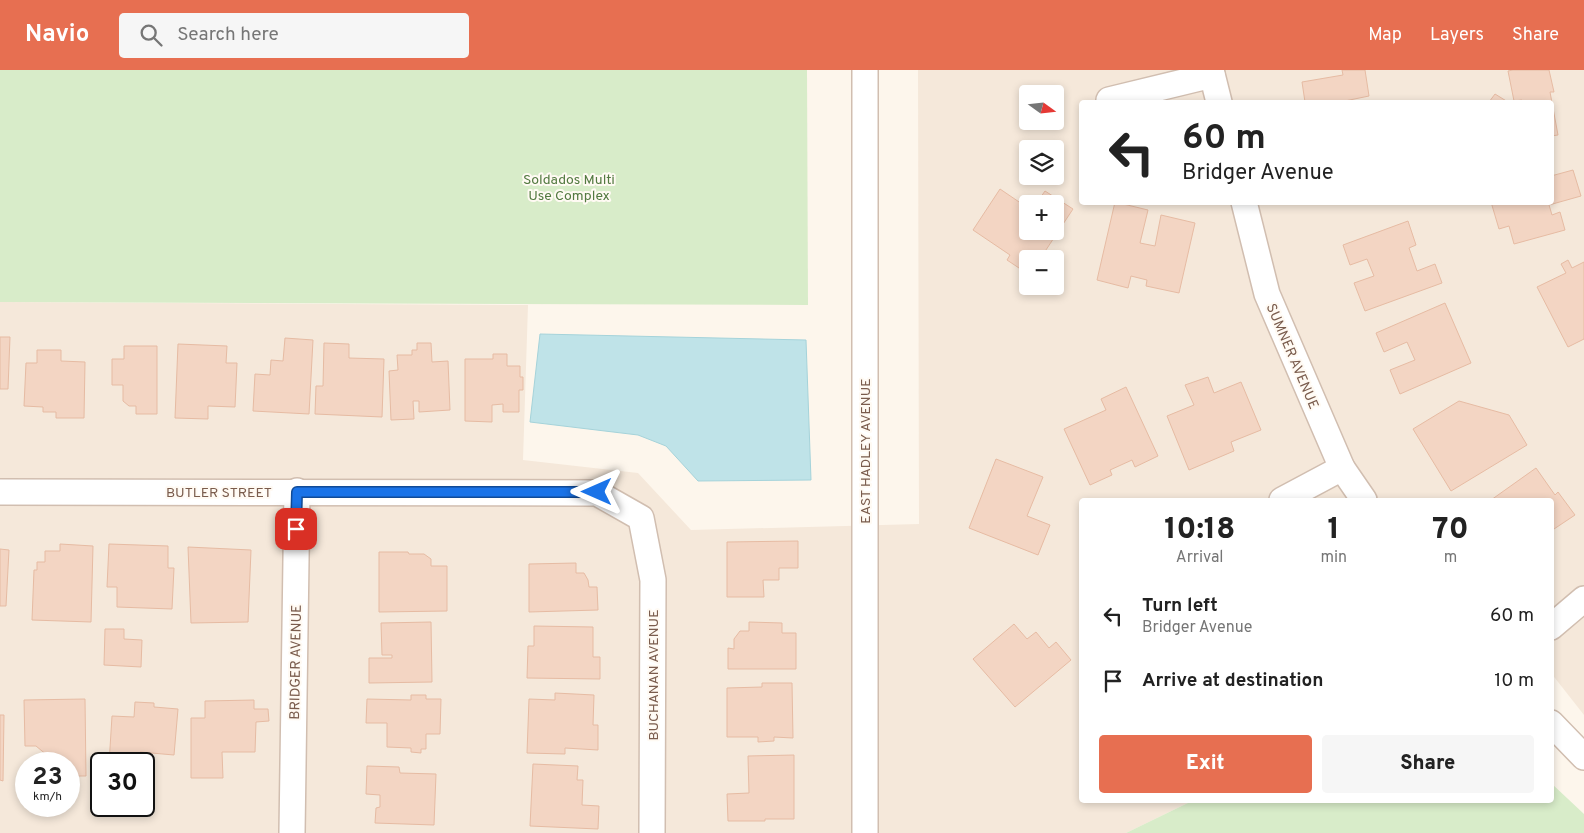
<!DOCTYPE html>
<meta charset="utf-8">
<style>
:root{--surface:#fff;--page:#f6f6f6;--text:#222;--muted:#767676;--accent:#e76f51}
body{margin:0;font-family:Overpass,sans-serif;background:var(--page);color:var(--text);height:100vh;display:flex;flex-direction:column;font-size:19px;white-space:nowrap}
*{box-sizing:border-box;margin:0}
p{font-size:16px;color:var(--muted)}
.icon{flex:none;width:28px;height:28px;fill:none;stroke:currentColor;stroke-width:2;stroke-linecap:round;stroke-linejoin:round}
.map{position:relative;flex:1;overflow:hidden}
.sheet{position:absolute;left:1079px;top:428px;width:475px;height:305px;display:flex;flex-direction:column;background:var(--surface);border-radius:5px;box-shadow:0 2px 8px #0003}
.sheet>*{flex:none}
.hud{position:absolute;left:1079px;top:30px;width:475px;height:105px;border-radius:5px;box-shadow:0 2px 8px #0003;background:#fff;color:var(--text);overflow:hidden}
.needle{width:32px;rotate:105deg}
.tools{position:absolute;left:1019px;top:15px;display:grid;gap:10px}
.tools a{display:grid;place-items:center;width:45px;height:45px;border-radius:5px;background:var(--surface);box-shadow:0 2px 8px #0003;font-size:25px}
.speed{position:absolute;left:15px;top:682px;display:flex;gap:10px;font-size:25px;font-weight:700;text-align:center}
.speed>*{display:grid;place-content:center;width:65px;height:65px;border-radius:50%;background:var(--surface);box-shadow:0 2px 8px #0003;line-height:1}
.speed small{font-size:12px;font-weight:400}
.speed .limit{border:2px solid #111;border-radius:8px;background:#fff;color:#111}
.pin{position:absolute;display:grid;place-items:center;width:42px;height:42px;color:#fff;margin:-21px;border-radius:10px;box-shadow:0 2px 8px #0006}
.me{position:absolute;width:55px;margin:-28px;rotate:270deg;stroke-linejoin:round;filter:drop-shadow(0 0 4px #0008)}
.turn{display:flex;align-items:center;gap:18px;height:105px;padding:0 20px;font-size:22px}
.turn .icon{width:65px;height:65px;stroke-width:2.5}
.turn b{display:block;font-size:35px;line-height:42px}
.eta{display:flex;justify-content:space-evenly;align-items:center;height:85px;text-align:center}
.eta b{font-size:30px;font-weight:800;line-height:35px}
.button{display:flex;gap:10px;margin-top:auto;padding:10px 20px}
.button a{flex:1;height:58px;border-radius:5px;background:var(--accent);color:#fff;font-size:20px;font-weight:800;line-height:58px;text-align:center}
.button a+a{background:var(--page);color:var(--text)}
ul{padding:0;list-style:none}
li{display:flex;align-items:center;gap:15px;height:65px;padding:0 20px}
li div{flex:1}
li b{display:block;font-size:19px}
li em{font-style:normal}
header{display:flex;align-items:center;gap:30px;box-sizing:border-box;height:70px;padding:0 25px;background:var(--accent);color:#fff}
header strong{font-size:24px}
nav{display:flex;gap:28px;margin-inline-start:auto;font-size:18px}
.search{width:350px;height:45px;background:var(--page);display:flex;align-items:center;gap:12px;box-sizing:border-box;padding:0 18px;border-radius:5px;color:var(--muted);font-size:19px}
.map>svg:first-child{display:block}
</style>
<header>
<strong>Navio</strong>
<div class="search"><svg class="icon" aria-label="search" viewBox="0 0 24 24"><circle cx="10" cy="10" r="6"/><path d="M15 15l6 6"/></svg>Search here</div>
<nav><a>Map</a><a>Layers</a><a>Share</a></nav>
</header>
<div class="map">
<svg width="1584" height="763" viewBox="0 0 1584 763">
<rect width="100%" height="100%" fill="#fdf6ec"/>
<path fill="#f5e8da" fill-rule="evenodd" d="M918,0H1584V645L1551,603V430H1081V730H1194L1126,763H0V232L528,235L523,390L638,403L691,460L919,454ZM1028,24H1055V51H1028ZM1081,32H1551V132H1081ZM1028,79H1055V106H1028ZM1028,134H1055V161H1028ZM1028,189H1055V216H1028ZM26,694H69V736H26ZM101,694H144V736H101Z"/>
<g fill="#d8ecc9">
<polygon points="0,0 807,0 808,235 0,232"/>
<polygon points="1551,713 1584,744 1584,763 1126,763 1194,730 1551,730"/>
</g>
<polygon fill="#bfe3e8" stroke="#a5d3da" points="540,264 806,270 811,410 698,411 666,376 638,365 530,352"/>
<g fill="#f3d5c3" stroke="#e6bba3" fill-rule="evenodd">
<polygon points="1342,0 1365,0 1369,26 1340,32 1305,32 1302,12 1343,5"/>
<polygon points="1513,0 1549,0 1554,22 1550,22 1558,65 1551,66 1551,32 1523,32 1522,30 1514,31 1508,1"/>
<polygon points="1495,24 1508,32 1489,32"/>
<polygon points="1573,100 1581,126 1549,135 1552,145 1560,142 1565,160 1514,174 1509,156 1499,159 1491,132 1551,132 1551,106"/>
<path d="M1000,119L1025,136L1032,127L1038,131L1045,121L1073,139L1040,189H1028V204L1007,190L1010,185L973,160ZM1028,134H1055V161H1028Z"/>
<polygon points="1115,132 1148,140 1140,173 1155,176 1161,145 1195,153 1179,223 1146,216 1147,210 1131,206 1128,218 1097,210"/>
<polygon points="1408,151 1416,175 1409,178 1417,201 1435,194 1442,213 1365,241 1354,213 1374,206 1367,189 1350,195 1343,175"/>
<polygon points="1568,190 1572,198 1584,192 1584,269 1568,277 1537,217 1566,203 1561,194"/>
<polygon points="1445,233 1471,293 1400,324 1390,300 1415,290 1407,272 1384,282 1376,263"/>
<polygon points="0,267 10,267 8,319 0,319"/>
<polygon points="285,268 313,270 309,344 253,341 255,304 270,305 271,290 283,291"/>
<polygon points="324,273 349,274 349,288 384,289 382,347 315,344 316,316 323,316"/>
<polygon points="417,273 431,273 432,292 448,291 450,340 419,342 419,331 413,331 414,349 391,350 389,301 398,300 397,285 412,285 412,280 417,280"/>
<polygon points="178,274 227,276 226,293 237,293 235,337 208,336 208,349 175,348"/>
<polygon points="124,276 157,276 157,344 136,344 136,336 129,336 123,331 123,315 112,315 112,289 124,289"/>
<polygon points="37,280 61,280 61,291 85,292 84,348 56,348 56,342 43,342 43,337 24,336 26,293 37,293"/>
<polygon points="493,284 507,284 507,296 520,296 520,307 523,307 523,320 519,320 519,342 503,342 503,334 492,335 492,352 465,351 465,289 493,289"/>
<polygon points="1208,307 1214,323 1241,312 1261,360 1231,372 1234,381 1189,400 1167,346 1194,335 1185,315"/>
<polygon points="1126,317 1158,386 1135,397 1132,390 1110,400 1112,405 1090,415 1064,359 1106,340 1101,329"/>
<polygon points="1459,331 1509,345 1527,375 1451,421 1413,359"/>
<polygon points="996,389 1043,407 1027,446 1050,455 1038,485 969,458"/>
<polygon points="1536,398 1555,425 1558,422 1575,445 1551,461 1551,430 1491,430"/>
<polygon points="798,471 798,498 779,498 779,510 763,510 764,527 727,527 727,472"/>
<polygon points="60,474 93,476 91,552 32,550 34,500 37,500 37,492 45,492 45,481 60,481"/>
<polygon points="109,474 168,476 168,498 174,498 172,539 117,537 117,517 107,517"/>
<polygon points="188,477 251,480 248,552 191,553"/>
<polygon points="0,479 9,480 6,536 0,536"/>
<polygon points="379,482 408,482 409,484 424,484 431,489 431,496 447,496 447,541 379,542"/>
<polygon points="576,493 576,503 584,503 588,510 589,517 597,517 598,540 529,542 529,494"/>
<polygon points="431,552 432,612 369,613 369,588 392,588 392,585 382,585 381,553"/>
<polygon points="749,552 782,553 782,563 796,563 796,599 728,599 728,578 734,579 734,569 740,561 749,561"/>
<polygon points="1014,554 1027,569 1036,562 1049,578 1056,572 1071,590 1015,637 973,589"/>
<polygon points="534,556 593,557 593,587 600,587 600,609 527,608 528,576 534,576"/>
<polygon points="105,559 124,559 124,569 142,570 141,597 104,595"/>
<polygon points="762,613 792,613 793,668 774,667 774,671 758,672 758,667 727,667 727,618 762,617"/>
<polygon points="555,623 594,625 593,655 598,655 598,680 565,678 565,684 527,683 529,629 555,630"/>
<polygon points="411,625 426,625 426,629 441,629 440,664 426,664 426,679 421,679 421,683 411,682 411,678 387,677 387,653 366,653 367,629 411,630"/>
<polygon points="85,629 86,706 69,706 69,694 49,694 48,686 36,676 25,676 24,630"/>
<polygon points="254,630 254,639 268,639 269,651 256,652 255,682 222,682 223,708 191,708 191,648 205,648 205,631"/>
<polygon points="135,632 154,633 154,637 178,639 174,685 140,682 139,694 109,694 112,646 134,647"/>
<polygon points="0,645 4,645 3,711 0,710"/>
<polygon points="794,685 794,749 765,749 765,751 728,751 727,724 749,723 748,686"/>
<polygon points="533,694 578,696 577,710 583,710 582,735 599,736 598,759 530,756"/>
<polygon points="367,696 399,697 400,703 436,704 434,755 375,753 376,738 380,737 380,725 366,724"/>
</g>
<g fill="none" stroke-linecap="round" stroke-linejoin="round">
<defs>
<g id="street">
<polyline points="1211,0 1219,32"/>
<polyline points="1109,30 1212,5"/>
<polyline points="1244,132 1267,224 1342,398 1364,430"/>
<polyline points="0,422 597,423 641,448 653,510 652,763"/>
<polyline points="1282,430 1342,398"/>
<polyline points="1551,557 1584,529"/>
<polyline points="1551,653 1584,687"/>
<polyline points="292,763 297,421"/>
<polyline points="865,763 865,0"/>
</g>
</defs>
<use href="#street" stroke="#d1beb0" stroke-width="28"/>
<use href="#street" stroke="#fff" stroke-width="25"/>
</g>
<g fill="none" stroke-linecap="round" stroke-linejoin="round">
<defs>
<polyline id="route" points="296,459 297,422 597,422"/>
</defs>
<use href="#route" stroke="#114b97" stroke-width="12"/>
<use href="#route" stroke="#1a73e8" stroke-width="9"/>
</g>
<g text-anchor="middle" stroke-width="4" stroke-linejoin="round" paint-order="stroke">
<g font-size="14" fill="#537a41" stroke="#fffaf3">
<text x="569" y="114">Soldados Multi<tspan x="569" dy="16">Use Complex</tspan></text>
</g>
<g font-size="14" fill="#7a5c4d" stroke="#fffaf3">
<text transform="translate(1293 286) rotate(67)" y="5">SUMNER AVENUE</text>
<text transform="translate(865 381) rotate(-90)" y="5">EAST HADLEY AVENUE</text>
<text x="219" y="427">BUTLER STREET</text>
<text transform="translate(295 592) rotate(-89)" y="5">BRIDGER AVENUE</text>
<text transform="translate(653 605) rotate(-90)" y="5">BUCHANAN AVENUE</text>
</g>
</g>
</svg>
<div class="tools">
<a><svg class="needle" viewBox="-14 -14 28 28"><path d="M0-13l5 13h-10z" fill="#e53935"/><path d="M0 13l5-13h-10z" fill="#767676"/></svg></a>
<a><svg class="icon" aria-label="layers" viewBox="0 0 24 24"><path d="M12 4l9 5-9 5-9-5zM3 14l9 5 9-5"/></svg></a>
<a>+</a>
<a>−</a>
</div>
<div class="speed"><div>23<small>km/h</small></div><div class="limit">30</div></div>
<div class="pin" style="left:296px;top:459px;background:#d93025"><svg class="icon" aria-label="arrive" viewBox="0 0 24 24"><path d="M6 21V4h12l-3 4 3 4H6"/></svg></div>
<svg class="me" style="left:597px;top:422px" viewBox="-20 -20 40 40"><path d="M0-17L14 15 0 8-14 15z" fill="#1a73e8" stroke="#fff" stroke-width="4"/></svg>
<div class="hud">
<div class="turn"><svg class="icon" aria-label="left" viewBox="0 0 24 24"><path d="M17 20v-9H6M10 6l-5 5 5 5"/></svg><div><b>60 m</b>Bridger Avenue</div></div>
</div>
<section class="sheet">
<div class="eta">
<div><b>10:18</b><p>Arrival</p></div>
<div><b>1</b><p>min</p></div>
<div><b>70</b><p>m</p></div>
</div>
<ul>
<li><svg class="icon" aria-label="left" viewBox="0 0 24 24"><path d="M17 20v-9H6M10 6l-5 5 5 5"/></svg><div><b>Turn left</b><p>Bridger Avenue</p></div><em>60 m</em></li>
<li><svg class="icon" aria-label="arrive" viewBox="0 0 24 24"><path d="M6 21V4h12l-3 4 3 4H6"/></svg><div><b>Arrive at destination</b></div><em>10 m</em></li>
</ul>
<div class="button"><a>Exit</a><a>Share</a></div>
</section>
</div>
